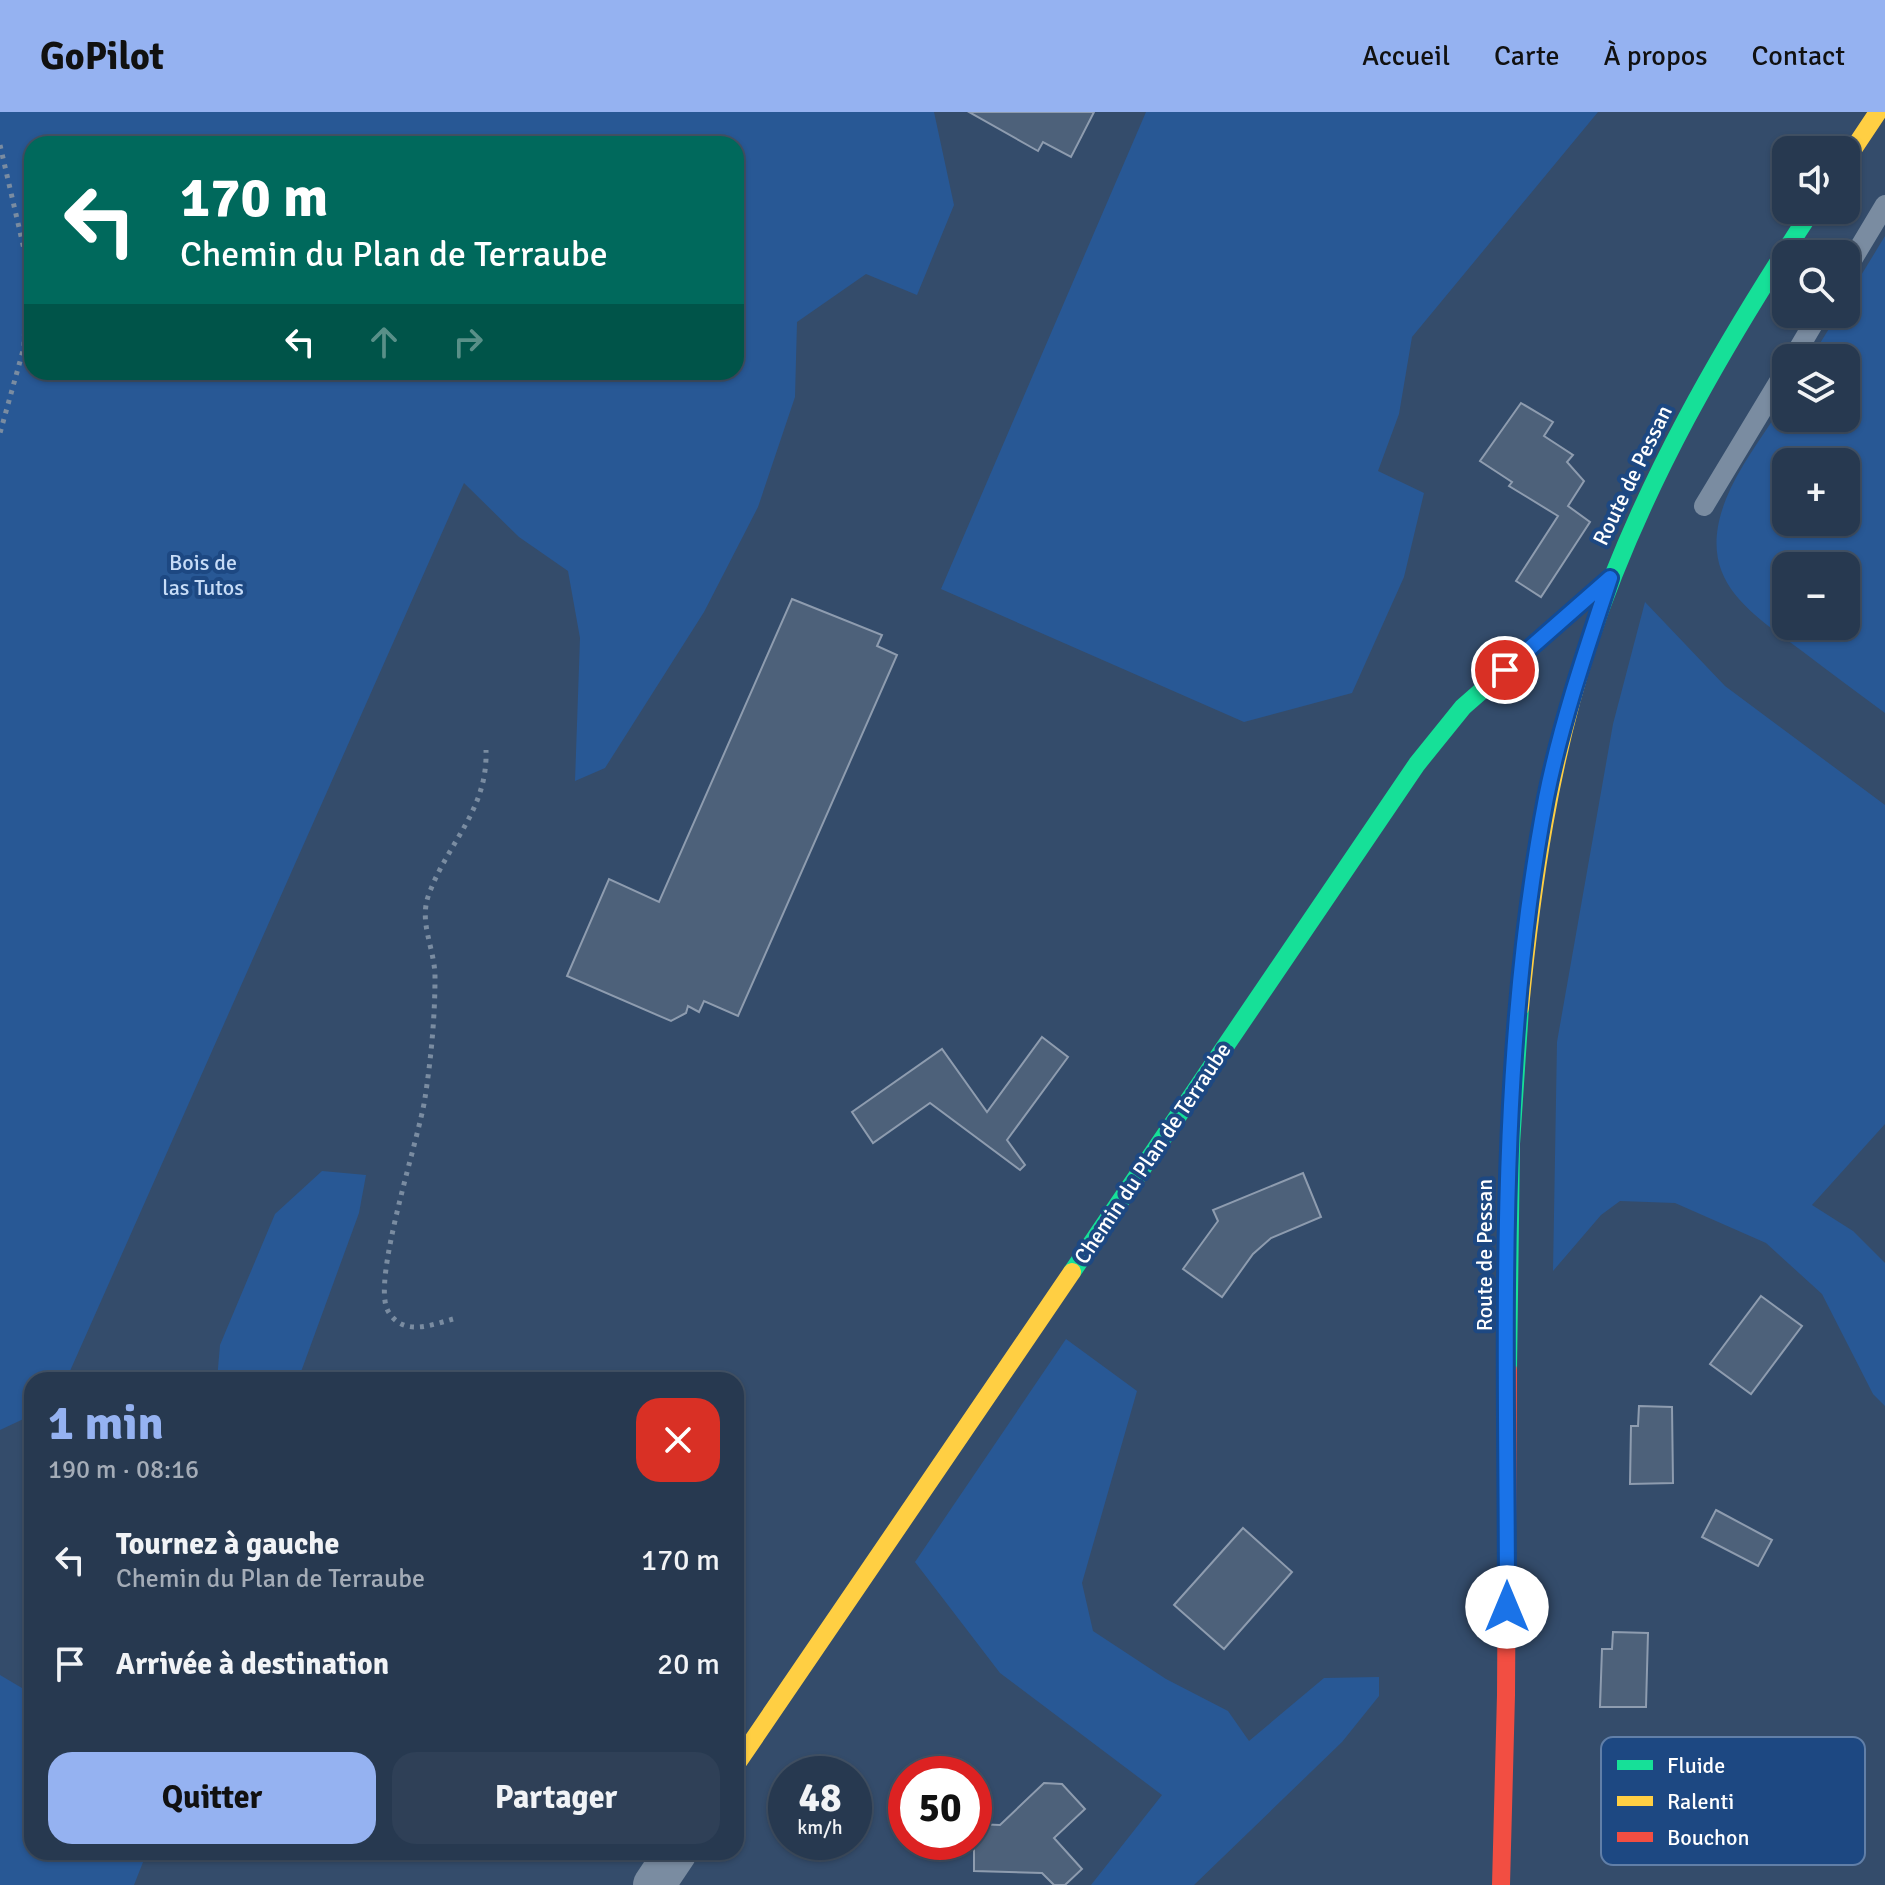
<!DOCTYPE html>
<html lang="fr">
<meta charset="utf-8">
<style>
:root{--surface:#273950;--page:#2f4057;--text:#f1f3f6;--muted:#a4acb7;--line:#435367;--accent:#95b2f1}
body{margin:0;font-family:Signika,sans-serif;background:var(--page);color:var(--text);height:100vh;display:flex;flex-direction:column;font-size:30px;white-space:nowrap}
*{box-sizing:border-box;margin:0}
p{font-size:26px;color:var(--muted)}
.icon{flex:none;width:44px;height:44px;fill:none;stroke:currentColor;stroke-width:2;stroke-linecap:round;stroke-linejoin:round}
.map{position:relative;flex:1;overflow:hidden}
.sheet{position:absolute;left:24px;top:1260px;width:720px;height:488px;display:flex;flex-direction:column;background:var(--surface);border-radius:24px;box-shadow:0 2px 6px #0004,0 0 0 2px var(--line)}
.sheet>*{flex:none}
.top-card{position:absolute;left:24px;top:24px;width:720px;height:244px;border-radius:24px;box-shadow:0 2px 6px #0004,0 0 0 2px var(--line);background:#00695c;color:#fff;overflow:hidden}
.tools{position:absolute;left:1772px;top:24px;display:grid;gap:16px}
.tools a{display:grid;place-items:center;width:88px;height:88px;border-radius:16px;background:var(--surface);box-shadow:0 2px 6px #0004,0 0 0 2px var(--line);font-size:40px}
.speed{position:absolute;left:768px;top:1644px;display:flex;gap:16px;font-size:40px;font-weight:700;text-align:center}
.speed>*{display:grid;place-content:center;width:104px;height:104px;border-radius:50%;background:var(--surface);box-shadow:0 2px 6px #0004,0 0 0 2px var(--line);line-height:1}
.speed small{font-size:20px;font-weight:400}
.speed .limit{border:12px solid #d22;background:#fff;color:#111}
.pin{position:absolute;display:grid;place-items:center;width:68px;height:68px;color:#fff;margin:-34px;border:4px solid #fff;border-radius:50%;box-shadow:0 2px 8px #0007}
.me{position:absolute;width:88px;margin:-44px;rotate:0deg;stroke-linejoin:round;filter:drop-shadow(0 0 6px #0008)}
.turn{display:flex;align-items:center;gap:28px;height:168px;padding:0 24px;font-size:36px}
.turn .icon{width:104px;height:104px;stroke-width:2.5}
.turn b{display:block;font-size:56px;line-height:68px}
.lanes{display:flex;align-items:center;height:76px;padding:0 24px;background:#0003;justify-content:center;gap:40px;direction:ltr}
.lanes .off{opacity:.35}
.round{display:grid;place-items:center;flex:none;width:84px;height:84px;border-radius:24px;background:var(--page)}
.headline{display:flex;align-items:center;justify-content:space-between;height:136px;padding:0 24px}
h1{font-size:48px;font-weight:800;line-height:60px;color:var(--accent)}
.action{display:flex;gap:16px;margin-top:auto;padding:16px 24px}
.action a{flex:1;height:92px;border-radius:24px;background:var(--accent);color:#111;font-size:32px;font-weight:800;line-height:92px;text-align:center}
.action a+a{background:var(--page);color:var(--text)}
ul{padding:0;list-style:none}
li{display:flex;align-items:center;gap:24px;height:104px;padding:0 24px}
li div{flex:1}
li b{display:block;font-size:30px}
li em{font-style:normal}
header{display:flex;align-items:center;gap:48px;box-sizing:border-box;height:112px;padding:0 40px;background:var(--accent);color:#111}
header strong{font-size:38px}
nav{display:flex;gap:44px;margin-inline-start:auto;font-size:28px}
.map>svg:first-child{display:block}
</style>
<header>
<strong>GoPilot</strong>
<nav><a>Accueil</a><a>Carte</a><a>À propos</a><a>Contact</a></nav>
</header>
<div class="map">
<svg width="1885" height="1773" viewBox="0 0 1885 1773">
<rect width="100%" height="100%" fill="#344c6b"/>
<g fill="#285895" fill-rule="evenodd">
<path d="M0,0H934L954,93L917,183L866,162L797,210L795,285L758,395L704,500L605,656L575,669L580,526L568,459L519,425L464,371L66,1268H32V1303L0,1318ZM736,32V260H32V32Z"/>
<polygon points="1146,0 1598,0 1412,225 1399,302 1378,359 1424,381 1404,465 1352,581 1244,610 941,477"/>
<path d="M1885,124V601C1857,580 1829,560 1802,539C1745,497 1695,466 1726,387C1740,352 1767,319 1786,287V306H1846V246H1811L1838,202H1846V188ZM1846,350V410H1786V350ZM1846,454V514H1786V454Z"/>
<polygon points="1645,490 1725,574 1885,693 1885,1012 1812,1093 1853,1119 1885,1151 1885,1294 1873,1282 1822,1182 1766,1131 1675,1091 1620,1089 1601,1103 1553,1159 1557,930 1613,612"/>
<polygon points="322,1059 366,1063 359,1101 298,1268 217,1268 220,1233 275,1102"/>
<polygon points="1066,1227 1137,1279 1082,1471 1093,1519 1166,1567 1228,1599 1249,1629 1324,1566 1379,1565 1379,1584 1342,1630 1194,1773 1091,1773 1162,1683 1000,1561 915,1450"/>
<polygon points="0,1563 32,1582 32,1740 147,1740 134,1773 0,1773"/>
</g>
<g fill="#4d617a" stroke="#8e9caf" stroke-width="2">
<polygon points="969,0 1094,0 1071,45 1043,30 1038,39"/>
<polygon points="1521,291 1553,310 1544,324 1573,343 1567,350 1584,369 1568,394 1590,410 1541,485 1516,469 1558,404 1509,374 1512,370 1480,349"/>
<polygon points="792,487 882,523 877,534 897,543 738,904 704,889 699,900 688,894 686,901 671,909 567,864 609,767 659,790"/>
<polygon points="1042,925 1068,945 1007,1028 1025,1053 1020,1058 930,991 873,1031 852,1000 942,937 987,1000"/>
<polygon points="1303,1061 1321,1105 1271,1126 1253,1142 1222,1185 1183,1157 1218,1109 1213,1098"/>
<polygon points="1761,1184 1802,1214 1751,1282 1710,1252"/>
<polygon points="1639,1294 1672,1295 1673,1371 1630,1372 1631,1314 1638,1314"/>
<polygon points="1716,1398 1772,1428 1758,1454 1702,1425"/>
<polygon points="1243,1416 1292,1460 1224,1537 1174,1493"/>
<polygon points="1613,1520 1648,1521 1646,1595 1600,1595 1602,1537 1612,1537"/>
<polygon points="1044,1671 1062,1672 1085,1697 1054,1726 1082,1757 1065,1773 1054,1773 1042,1761 974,1759 974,1712 1000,1713"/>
</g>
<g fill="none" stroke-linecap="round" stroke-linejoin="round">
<g stroke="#7a8ca1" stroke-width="5" stroke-dasharray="4 6" stroke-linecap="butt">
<polyline points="0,33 27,150 24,235 0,321"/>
<path d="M453,1207C431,1213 403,1225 388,1199C371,1169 419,1027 425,986C431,947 435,905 435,865C435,837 418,810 429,782C448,730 488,698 486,638"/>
</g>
<g stroke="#7a8ca1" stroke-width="20">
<polyline points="1846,158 1885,93"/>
<polyline points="1793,246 1819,202"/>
<polyline points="1704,394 1786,258"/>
</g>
<polyline stroke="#7a8ca1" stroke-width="42" points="654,1773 676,1740"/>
<g stroke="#16e098" stroke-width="18">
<path d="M1589,530C1641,374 1722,235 1812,98"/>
<polyline points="1072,1160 1417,652 1463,595 1609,467"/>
<polyline points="1508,1258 1511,1032 1520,896"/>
</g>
<g stroke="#ffcf43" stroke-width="18">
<polyline points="1846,48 1878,0"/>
<path d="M1520,896C1532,772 1550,649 1589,530"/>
<polyline points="736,1653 1072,1160"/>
</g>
<polyline stroke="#f24e42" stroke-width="18" points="1501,1773 1506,1583 1508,1258"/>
</g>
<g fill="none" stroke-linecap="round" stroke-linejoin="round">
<defs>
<path id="route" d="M1505,558L1610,466C1586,538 1561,611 1546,686C1495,952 1507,1226 1507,1495"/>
</defs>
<use href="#route" stroke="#114b97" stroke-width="20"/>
<use href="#route" stroke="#1a73e8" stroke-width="14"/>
</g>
<g text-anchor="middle" stroke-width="8" stroke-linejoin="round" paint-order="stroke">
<g font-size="22" fill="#fff" stroke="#1d4882">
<text transform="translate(1632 363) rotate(-64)" y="8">Route de Pessan</text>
<text transform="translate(1152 1041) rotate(-56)" y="8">Chemin du Plan de Terraube</text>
<text transform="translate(1484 1143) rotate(-90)" y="8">Route de Pessan</text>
</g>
<g font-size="22" fill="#c7dcf7" stroke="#1d4882">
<text x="203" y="458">Bois de<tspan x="203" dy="25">las Tutos</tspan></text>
</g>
</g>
<rect x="1601" y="1625" width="264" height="128" rx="12" fill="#1d4882" stroke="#617fa8" stroke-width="2"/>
<rect x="1617" y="1648" width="36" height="10" fill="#16e098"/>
<rect x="1617" y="1684" width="36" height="10" fill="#ffcf43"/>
<rect x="1617" y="1720" width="36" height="10" fill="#f24e42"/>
<g font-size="22" fill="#fff">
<text x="1667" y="1661">Fluide</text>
<text x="1667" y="1697">Ralenti</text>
<text x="1667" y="1733">Bouchon</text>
</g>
</svg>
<div class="tools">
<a><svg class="icon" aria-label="sound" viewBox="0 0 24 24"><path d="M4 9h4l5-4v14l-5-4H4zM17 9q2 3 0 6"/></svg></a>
<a><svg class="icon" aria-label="search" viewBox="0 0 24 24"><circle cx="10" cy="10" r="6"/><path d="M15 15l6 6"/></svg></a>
<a><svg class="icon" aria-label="layers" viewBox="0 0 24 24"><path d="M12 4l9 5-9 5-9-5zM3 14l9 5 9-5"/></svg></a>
<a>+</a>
<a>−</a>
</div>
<div class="speed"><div>48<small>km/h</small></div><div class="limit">50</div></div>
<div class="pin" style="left:1505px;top:558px;background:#d93025"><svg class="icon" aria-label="arrive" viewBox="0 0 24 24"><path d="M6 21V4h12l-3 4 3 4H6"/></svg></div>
<svg class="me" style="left:1507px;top:1495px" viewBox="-20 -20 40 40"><circle r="19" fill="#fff"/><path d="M0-13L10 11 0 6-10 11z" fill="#1a73e8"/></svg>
<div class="top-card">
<div class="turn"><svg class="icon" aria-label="left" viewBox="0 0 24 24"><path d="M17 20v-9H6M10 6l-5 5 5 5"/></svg><div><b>170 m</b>Chemin du Plan de Terraube</div></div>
<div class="lanes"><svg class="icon" aria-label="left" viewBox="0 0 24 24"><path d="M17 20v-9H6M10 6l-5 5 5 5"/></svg><svg class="icon off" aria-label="ahead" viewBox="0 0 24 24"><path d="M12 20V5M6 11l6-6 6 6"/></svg><svg class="icon off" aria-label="right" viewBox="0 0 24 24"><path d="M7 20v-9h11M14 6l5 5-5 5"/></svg></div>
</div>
<section class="sheet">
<div class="headline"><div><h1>1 min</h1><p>190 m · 08:16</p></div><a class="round" style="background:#d93025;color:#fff"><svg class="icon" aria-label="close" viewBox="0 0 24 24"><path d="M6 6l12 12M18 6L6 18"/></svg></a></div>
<ul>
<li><svg class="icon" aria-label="left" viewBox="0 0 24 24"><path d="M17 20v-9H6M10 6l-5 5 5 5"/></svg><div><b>Tournez à gauche</b><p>Chemin du Plan de Terraube</p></div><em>170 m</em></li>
<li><svg class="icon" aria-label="arrive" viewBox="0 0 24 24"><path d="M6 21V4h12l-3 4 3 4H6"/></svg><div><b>Arrivée à destination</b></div><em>20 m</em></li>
</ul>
<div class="action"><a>Quitter</a><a>Partager</a></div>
</section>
</div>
